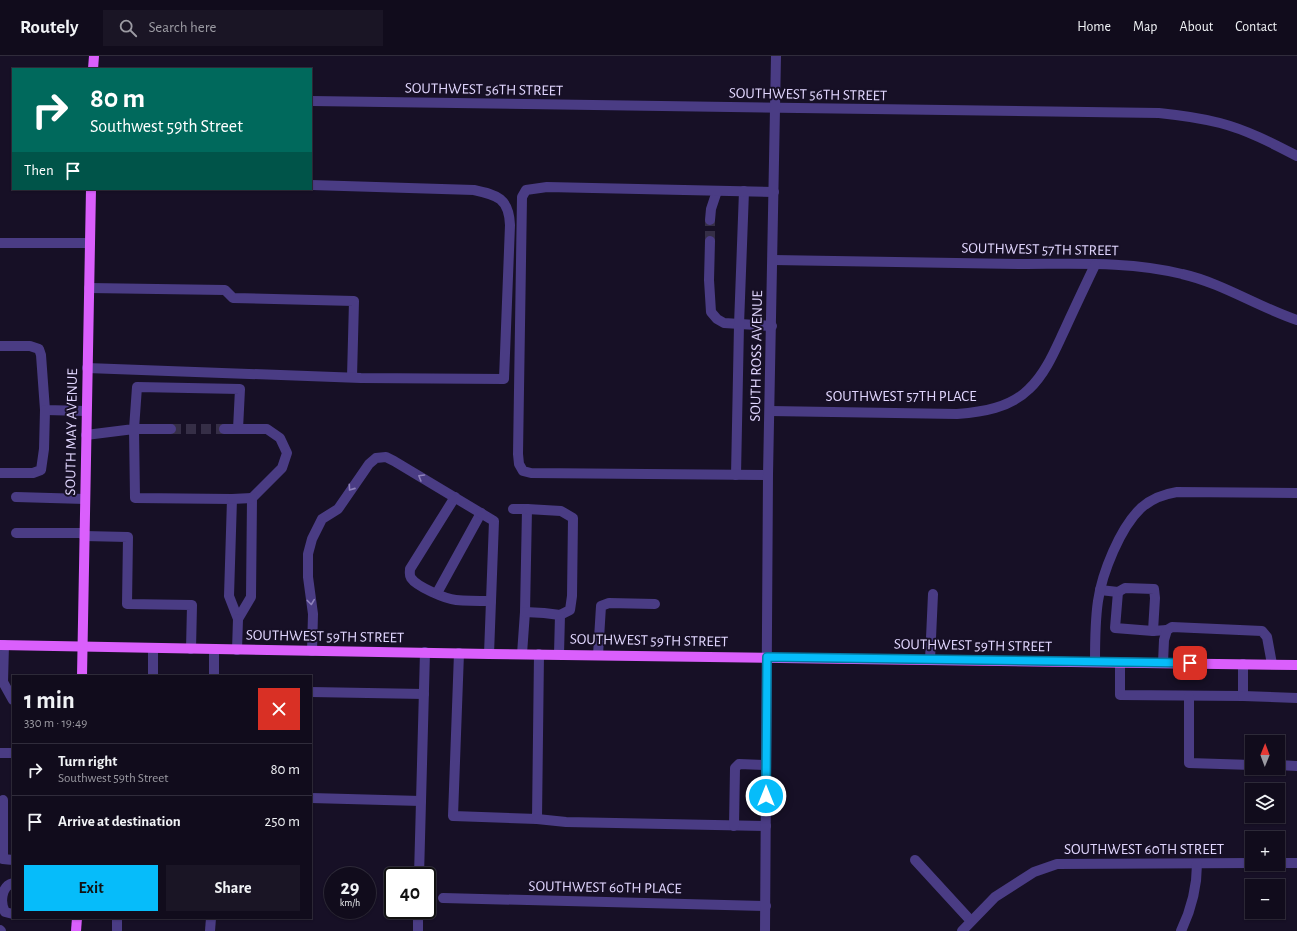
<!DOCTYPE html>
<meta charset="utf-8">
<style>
:root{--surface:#110c1c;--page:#1a1525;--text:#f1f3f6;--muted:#9c9ba3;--line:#302c3b;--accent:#06bcfa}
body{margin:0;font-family:"Alegreya Sans",sans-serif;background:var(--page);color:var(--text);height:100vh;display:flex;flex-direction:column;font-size:15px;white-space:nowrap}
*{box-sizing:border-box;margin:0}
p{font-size:13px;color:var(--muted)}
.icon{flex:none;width:22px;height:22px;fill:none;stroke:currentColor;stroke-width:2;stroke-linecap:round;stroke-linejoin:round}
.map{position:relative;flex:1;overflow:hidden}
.side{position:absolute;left:12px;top:619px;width:300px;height:244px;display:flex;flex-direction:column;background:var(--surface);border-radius:0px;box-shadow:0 1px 3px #0004,0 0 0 1px var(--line)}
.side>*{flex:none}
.top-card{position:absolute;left:12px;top:12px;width:300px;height:122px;border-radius:0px;box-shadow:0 1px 3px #0004,0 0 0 1px var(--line);background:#00695c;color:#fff;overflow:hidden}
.needle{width:26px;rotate:1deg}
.tools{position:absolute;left:1245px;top:679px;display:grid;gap:8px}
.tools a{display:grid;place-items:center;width:40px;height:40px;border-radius:0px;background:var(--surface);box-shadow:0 1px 3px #0004,0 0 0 1px var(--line);font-size:20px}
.speed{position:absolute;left:324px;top:811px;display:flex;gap:8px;font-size:20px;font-weight:700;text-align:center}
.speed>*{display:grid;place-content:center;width:52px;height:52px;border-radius:50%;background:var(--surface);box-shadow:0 1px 3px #0004,0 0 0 1px var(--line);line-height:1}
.speed small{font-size:10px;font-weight:400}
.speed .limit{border:2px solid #111;border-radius:6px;background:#fff;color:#111}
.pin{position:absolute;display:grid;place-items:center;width:34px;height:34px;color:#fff;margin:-17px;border-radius:8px;box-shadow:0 2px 6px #0006}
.me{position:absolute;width:44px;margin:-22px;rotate:0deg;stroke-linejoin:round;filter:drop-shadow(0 0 3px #0008)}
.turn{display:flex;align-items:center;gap:14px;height:84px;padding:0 12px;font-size:18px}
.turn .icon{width:52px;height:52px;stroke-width:2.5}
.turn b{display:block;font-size:28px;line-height:34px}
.then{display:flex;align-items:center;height:38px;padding:0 12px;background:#0003;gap:8px;font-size:15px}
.round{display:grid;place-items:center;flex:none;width:42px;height:42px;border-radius:0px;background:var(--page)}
.summary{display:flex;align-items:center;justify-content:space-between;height:68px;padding:0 12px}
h1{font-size:24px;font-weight:700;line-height:30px}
.primary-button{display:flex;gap:8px;margin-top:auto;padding:8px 12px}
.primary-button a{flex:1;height:46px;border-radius:0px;background:var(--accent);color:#111;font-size:16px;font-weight:700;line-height:46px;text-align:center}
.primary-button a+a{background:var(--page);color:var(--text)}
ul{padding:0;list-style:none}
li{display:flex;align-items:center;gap:12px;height:52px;padding:0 12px;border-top:1px solid var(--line)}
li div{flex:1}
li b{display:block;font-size:15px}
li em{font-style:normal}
header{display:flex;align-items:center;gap:24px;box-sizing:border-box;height:56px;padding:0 20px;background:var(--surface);border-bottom:1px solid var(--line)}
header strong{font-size:19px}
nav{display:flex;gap:22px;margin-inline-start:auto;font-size:14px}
.search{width:280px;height:36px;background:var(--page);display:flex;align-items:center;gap:10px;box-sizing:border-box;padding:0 14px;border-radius:0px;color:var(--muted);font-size:15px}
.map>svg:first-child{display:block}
</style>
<header>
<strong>Routely</strong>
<div class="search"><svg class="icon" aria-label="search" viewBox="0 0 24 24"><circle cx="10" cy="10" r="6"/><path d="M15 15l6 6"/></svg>Search here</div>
<nav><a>Home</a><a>Map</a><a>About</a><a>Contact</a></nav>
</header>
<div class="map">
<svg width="1297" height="875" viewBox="0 0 1297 875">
<rect width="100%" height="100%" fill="#171026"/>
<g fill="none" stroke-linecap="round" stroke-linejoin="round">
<g stroke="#352e46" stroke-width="10" stroke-dasharray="10 5" stroke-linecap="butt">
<polyline points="710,185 710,164"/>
<polyline points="171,373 224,373"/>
</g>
<g stroke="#4a3c84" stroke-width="10">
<path d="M311,45L1159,57C1179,59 1200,62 1220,67C1247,74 1272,87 1297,100"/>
<polyline points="710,164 711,153 717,135"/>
<polyline points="710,185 709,224 711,256 717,263 724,267 772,270"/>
<polyline points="0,187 90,187"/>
<path d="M773,204C856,205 939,206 1022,208C1075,208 1130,205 1182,218C1222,227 1258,251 1297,264"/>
<polyline points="89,232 225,234 233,242 354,245 352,321"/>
<polyline points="0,290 30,290 39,293 41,299 45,354 86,355"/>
<path d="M87,312L361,322L504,323L510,169C509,142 497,139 474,134L311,129"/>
<path d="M770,355L957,358C982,356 1010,352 1029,333C1046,317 1055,294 1065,273C1075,251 1085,230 1095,209"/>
<polyline points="224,373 238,373"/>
<polyline points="86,379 134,373 137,331 240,333 238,373 267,373 280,382 287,397 282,412 252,442 251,541 238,563 229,540 232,443 135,442 134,373 171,373"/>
<polyline points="0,417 33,417 41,414 44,393 45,354"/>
<polyline points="736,419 739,269 744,135"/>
<polyline points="768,419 531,417 523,415 519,408 518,398 522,141 526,134 547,131 774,136"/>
<polyline points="16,441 85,443"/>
<path d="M455,441L410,513C410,516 409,519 411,522C417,531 446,543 456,544C468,545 480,545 491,545"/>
<polyline points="232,443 252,442"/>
<polyline points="513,453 527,453 525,556 522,598"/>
<polyline points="527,453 561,455 573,462 572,540 570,554 560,559 559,598"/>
<polyline points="16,477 84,477"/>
<polyline points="84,480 128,481 127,548 192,549 191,593"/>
<polyline points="1100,534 1118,536 1115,572 1153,575 1167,574"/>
<polyline points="1118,536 1125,532 1154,533 1155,542 1153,575"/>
<polyline points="437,537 481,457"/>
<polyline points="525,556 544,557 560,559"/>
<polyline points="4,589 3,626 13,644"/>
<polyline points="153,592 153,620"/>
<polyline points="237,594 238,563"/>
<polyline points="312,595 313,558 308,521 308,498 312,483 322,463 338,453 369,408 376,402 386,401 394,405 494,465 489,598"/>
<polyline points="459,597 453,760 537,763 539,598"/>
<polyline points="598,599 601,550 609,547 655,548"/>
<polyline points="930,604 933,538"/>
<path d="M1095,606C1095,586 1095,565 1098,545C1102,517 1120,472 1141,452C1151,443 1164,438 1177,436L1297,437"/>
<polyline points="1120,607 1120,639 1243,640 1243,608"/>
<polyline points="1163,607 1164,584 1167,574 1172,571 1262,575 1267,581 1272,608"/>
<polyline points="214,620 214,593"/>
<polyline points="311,636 424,638"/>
<polyline points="1189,640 1189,707 1252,709"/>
<polyline points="1243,640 1297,642"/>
<polyline points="0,697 13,697"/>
<polyline points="1278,709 1297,710"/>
<polyline points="311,742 421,745"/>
<polyline points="3,744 3,803 13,804"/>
<polyline points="537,763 566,766 766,770"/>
<polyline points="734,770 735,712 739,708 766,709"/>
<polyline points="915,804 971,865"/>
<polyline points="1278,807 1297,807"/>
<polyline points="419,820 425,596"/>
<path d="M13,827C1,830 0,847 5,856L13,858"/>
<polyline points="443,842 766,850"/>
<polyline points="0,874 1,875"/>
<polyline points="117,875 117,862"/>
<polyline points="210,875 211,862"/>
<polyline points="418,875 418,854"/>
<polyline points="765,875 768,419 776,0"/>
<polyline points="962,875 995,841 1034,816 1057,808 1252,807"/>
<path d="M1181,875C1191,854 1197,831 1197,808"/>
</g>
<g stroke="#da5ffc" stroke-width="10">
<polyline points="93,13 94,0"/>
<polyline points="0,589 489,598 1297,609"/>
<polyline points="82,620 91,133"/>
<polyline points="76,875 77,862"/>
</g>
</g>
<defs><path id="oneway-chevron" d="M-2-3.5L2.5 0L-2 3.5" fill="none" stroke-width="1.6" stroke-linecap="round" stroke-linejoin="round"/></defs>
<g stroke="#8e81bb">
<use href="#oneway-chevron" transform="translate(421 421) rotate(-149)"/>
<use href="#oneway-chevron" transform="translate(351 432) rotate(125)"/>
<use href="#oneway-chevron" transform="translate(311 546) rotate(83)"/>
</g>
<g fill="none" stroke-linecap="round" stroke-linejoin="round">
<defs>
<polyline id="route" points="766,740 767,601 1190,607"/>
</defs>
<use href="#route" stroke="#047aa2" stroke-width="10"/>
<use href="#route" stroke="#06bcfa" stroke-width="7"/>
</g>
<g text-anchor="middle" stroke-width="4" stroke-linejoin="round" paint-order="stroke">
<g font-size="15" fill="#e1d6fe" stroke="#171026">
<text transform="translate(484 33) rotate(1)" y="5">SOUTHWEST 56TH STREET</text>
<text transform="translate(808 38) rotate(1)" y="5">SOUTHWEST 56TH STREET</text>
<text transform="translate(1040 193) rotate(1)" y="5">SOUTHWEST 57TH STREET</text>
<text transform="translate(756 300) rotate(-89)" y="5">SOUTH ROSS AVENUE</text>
<text x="901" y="345">SOUTHWEST 57TH PLACE</text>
<text transform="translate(71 376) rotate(-89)" y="5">SOUTH MAY AVENUE</text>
<text transform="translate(325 580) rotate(1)" y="5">SOUTHWEST 59TH STREET</text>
<text transform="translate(649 584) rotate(1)" y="5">SOUTHWEST 59TH STREET</text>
<text transform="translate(973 589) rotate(1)" y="5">SOUTHWEST 59TH STREET</text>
<text x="1144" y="798">SOUTHWEST 60TH STREET</text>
<text transform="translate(605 831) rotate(1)" y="5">SOUTHWEST 60TH PLACE</text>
</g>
</g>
</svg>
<div class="tools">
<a><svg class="needle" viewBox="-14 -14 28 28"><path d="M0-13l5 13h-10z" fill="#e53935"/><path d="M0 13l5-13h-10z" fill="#9c9ba3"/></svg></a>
<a><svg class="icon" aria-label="layers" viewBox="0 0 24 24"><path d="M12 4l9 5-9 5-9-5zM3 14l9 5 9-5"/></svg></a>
<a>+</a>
<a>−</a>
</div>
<div class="speed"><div>29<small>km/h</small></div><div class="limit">40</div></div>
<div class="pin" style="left:1190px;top:607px;background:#d93025"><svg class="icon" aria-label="arrive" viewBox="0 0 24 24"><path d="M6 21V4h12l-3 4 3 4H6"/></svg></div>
<svg class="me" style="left:766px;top:740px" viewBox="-20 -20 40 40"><circle r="17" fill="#06bcfa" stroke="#fff" stroke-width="3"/><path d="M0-11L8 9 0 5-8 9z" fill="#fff"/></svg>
<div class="top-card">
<div class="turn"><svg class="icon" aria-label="right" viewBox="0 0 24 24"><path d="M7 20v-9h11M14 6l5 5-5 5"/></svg><div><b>80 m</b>Southwest 59th Street</div></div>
<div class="then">Then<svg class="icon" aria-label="arrive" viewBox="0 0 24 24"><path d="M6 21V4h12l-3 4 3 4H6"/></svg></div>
</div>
<section class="side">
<div class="summary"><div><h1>1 min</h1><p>330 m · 19:49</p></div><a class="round" style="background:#d93025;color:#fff"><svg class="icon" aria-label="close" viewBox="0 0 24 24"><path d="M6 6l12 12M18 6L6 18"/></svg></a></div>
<ul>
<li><svg class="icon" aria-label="right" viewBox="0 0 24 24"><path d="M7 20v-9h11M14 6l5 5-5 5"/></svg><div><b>Turn right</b><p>Southwest 59th Street</p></div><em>80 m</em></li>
<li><svg class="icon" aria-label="arrive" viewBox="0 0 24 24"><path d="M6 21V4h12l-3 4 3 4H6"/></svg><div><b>Arrive at destination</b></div><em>250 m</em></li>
</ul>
<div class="primary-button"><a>Exit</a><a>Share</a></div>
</section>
</div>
